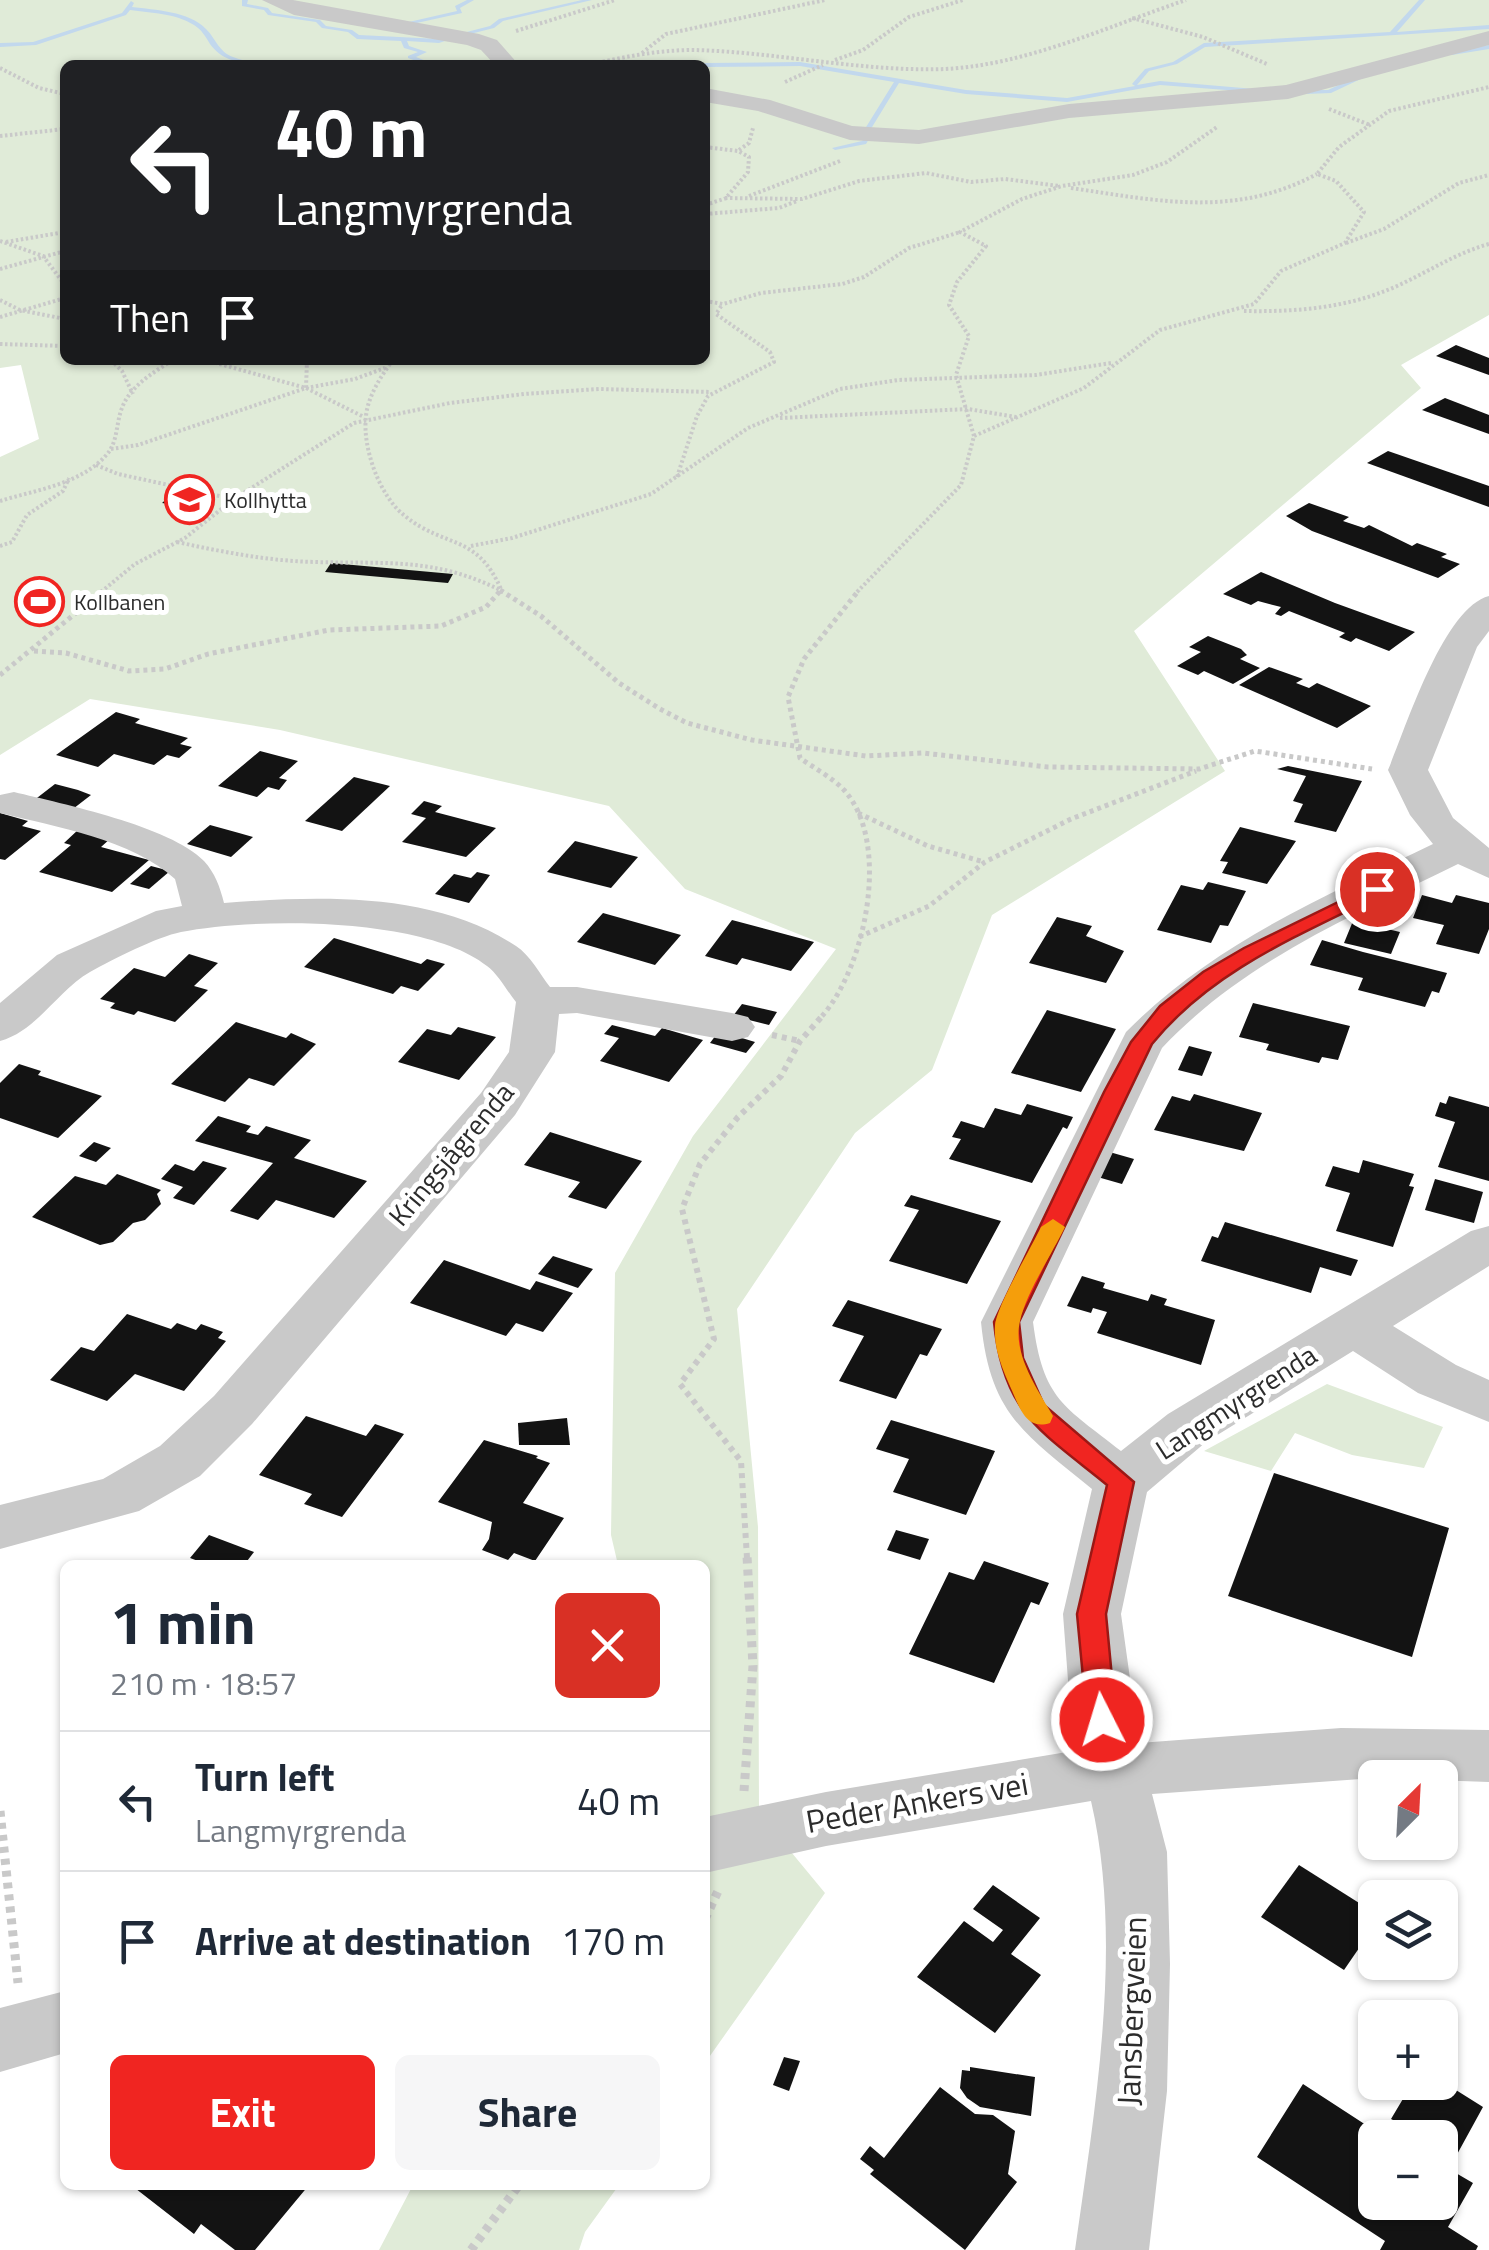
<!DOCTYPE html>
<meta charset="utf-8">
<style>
:root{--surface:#fff;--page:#f6f6f7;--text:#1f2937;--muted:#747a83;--line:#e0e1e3;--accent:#f02521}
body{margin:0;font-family:"Titillium Web",sans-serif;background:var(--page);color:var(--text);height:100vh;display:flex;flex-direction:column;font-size:38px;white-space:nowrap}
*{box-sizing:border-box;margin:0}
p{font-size:32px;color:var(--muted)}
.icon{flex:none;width:55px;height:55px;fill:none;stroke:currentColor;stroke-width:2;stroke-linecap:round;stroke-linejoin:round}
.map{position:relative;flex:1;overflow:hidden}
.details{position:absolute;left:60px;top:1560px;width:650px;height:630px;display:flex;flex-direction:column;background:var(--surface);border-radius:15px;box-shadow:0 2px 8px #0004}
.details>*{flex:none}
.top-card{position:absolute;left:60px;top:60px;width:650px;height:305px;border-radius:15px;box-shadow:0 2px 8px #0004;background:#202124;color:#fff;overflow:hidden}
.needle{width:65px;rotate:24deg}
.controls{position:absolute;left:1358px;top:1760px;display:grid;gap:20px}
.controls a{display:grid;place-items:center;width:100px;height:100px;border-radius:15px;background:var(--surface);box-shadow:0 2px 8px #0004;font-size:50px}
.pin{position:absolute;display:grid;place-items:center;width:85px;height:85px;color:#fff;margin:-42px;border:5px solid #fff;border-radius:50%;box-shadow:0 2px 10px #0007}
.me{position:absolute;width:110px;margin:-55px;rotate:355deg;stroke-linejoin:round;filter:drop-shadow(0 0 8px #0008)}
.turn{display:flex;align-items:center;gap:35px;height:210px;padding:0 50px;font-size:45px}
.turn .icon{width:130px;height:130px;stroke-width:2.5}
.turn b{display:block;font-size:70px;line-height:85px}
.then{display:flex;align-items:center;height:95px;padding:0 50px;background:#0003;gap:20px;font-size:38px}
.round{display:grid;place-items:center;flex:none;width:105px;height:105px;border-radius:15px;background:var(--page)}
.head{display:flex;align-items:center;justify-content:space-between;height:170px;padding:0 50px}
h1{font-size:60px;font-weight:700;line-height:75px}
.button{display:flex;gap:20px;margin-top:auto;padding:20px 50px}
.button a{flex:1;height:115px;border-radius:15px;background:var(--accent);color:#fff;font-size:40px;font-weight:700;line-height:115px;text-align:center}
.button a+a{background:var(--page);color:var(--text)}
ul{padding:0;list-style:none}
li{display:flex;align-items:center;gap:30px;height:140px;padding:0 50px;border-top:2px solid var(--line)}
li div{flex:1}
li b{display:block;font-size:38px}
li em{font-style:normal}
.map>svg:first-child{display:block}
</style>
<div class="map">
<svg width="1489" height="2250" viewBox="0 0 1489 2250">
<rect width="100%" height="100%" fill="#fff"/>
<g fill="#e0ebd8" fill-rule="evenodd">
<path d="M0,0H1489V315L1401,365L1421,388L1134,631L1225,771L992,915L932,1070L855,1133L737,1309L758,1527L759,1813L825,1893L705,2063V1565H618L611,1535L615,1273L693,1136L836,949L685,889L609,806L280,730L90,699L0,755V457L39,439L21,365L0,368ZM65,65H705V360H65Z"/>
<polygon points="1327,1384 1443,1427 1424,1468 1352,1455 1295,1433 1271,1471 1204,1451"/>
<polygon points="413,2185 619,2185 585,2232 579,2250 379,2250"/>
</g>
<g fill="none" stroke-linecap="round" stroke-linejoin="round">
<g fill="#c2d8ed" fill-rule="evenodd">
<polygon points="242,0 248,0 247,4 268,8 272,13 320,20 326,26 352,30 359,35 439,39 451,36 454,38 439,43 407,41 409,46 427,52 416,57 436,65 427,65 408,58 408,56 418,52 404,48 401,41 357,39 348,32 322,28 316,22 268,15 264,10 242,6"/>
<polygon points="467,0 474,0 460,8 462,13 403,26 400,24 457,11 455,6"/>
<polygon points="582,0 592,0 503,21 494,28 462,36 459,34 490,26 499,19"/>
<polygon points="1419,0 1425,0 1397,32 1489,25 1489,29 1205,47 1177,64 1149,71 1137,85 1160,81 1255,89 1253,92 1160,85 1067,102 966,94 899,83 869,132 866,134 863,132 894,82 800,66 705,67 702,65 705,63 800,62 966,90 1067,98 1135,86 1132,84 1145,69 1173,62 1204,43 1390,32"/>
<path d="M131,1L134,3L132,7C155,10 189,11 206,29C216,39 219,52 233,57C266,70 303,55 335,65H253C235,62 221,59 210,44C205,36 202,30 194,25C175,13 151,13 130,10L126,15L36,45L0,47V43L33,42L122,13Z"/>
<polygon points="1489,45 1489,49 1452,55 1449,53"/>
<polygon points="1365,73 1367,76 1331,93 1306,94 1303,92 1306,90 1328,90"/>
<polygon points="866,137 869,139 866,144 835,150 832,148 862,141"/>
</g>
</g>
<g fill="#131313">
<polygon points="1456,345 1489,358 1489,375 1436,356"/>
<polygon points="1445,398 1489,415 1489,434 1422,410"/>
<polygon points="1388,451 1489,486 1489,507 1367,463"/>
<polygon points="183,490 196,492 194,494 215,497 200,512 165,507 168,504 162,503 172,494"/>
<polygon points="1309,503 1349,517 1343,521 1364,528 1369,525 1412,546 1417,543 1447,554 1441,557 1460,564 1438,578 1312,531 1286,516"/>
<polygon points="331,563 453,574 448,583 325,572"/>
<polygon points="1261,572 1335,603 1415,632 1389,651 1356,638 1351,642 1339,637 1345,633 1289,611 1281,616 1275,614 1281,607 1258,601 1251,605 1223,594"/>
<polygon points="1208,636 1241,649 1247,655 1240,659 1260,668 1233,684 1204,671 1198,675 1177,666 1201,652 1189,647"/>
<polygon points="1269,667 1303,679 1296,683 1309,688 1317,683 1371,706 1337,728 1239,685"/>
<polygon points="116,712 140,719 135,723 188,738 180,744 192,747 179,758 167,755 154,765 114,754 98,767 56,755"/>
<polygon points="260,751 298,761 279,778 287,780 279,790 268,787 257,797 218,786"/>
<polygon points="1288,766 1362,781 1336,832 1294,822 1303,804 1293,801 1306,776 1277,769"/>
<polygon points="354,777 390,786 342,831 305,821"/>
<polygon points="55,784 78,790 91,795 69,812 33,801"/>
<polygon points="424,801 442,806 435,812 496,828 466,857 402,842 426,818 411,814"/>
<polygon points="0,813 28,821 22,826 41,831 5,860 0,859"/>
<polygon points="210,825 239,833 253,837 231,857 187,844"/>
<polygon points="1240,827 1296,841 1267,884 1222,873 1228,862 1220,861"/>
<polygon points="79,829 111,838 101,847 149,860 112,892 39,872 71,845 64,843"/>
<polygon points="575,841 638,857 611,888 547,872"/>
<polygon points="151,866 170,871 149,889 130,884"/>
<polygon points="477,872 490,875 469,903 435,894 454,874 471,878"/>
<polygon points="1208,882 1246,891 1228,926 1220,925 1211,943 1157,930 1181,885 1203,890"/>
<polygon points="1422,895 1452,903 1456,895 1489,903 1489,929 1479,954 1436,944 1444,925 1413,918"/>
<polygon points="603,913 681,935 655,965 577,942"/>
<polygon points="1057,917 1092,926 1086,936 1124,951 1106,983 1029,963"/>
<polygon points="732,920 814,942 791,971 742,958 737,965 705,956"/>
<polygon points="1353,921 1400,932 1391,954 1344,943"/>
<polygon points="334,938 421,964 427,959 445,964 418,991 401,986 393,994 304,967"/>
<polygon points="1322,940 1363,952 1447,973 1439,993 1432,991 1425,1007 1358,990 1363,978 1310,965"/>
<polygon points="189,954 218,963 194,986 208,990 175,1022 138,1011 134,1015 110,1008 115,1003 100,999 134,968 165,977"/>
<polygon points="1253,1003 1350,1026 1338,1060 1322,1057 1319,1063 1266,1050 1269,1044 1239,1037"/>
<polygon points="742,1004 777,1012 769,1025 733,1016"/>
<polygon points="1047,1010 1116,1029 1081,1092 1011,1073"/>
<polygon points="236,1022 286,1038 291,1033 316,1044 274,1086 249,1078 225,1102 171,1084"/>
<polygon points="612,1025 655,1036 662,1028 703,1040 669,1082 600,1061 619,1038 604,1034"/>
<polygon points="458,1027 496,1037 459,1080 398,1062 427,1029 451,1035"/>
<polygon points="719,1031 755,1042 746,1053 710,1043"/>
<polygon points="1189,1046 1212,1052 1202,1076 1178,1070"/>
<polygon points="19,1064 41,1071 38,1075 102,1096 58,1138 0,1118 0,1083"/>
<polygon points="1194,1094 1262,1113 1244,1151 1154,1130 1172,1096 1190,1101"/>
<polygon points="1449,1096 1489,1107 1489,1181 1438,1167 1455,1122 1435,1116 1440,1102 1446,1104"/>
<polygon points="1027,1104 1073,1117 1067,1129 1063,1127 1032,1183 949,1159 961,1139 952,1137 961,1121 984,1128 995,1108 1021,1115"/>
<polygon points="218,1116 251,1126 246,1132 258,1135 266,1126 311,1140 294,1158 367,1181 334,1218 276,1200 258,1220 230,1211 273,1163 195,1141"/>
<polygon points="550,1132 642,1161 606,1209 568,1197 580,1182 524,1165"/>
<polygon points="94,1142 111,1148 96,1162 79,1156"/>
<polygon points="1106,1151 1134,1159 1122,1184 1094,1176"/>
<polygon points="1363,1160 1414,1174 1409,1186 1414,1187 1393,1247 1336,1231 1350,1193 1325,1186 1333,1166 1359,1173"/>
<polygon points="203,1161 227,1168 194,1205 173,1198 183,1187 161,1179 175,1164 194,1171"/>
<polygon points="117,1174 161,1190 157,1194 161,1204 145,1220 133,1223 113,1242 100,1245 32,1217 75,1176 106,1185"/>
<polygon points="1435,1179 1483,1192 1474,1223 1425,1210"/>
<polygon points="911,1195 1001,1221 967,1284 889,1261 919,1210 904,1206"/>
<polygon points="1225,1222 1358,1260 1351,1276 1320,1267 1311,1293 1201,1261 1212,1236 1218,1238"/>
<polygon points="553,1256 593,1269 578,1288 538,1274"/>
<polygon points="444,1260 530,1290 536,1281 573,1293 543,1332 516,1323 506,1336 410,1303"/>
<polygon points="1082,1276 1105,1283 1103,1288 1148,1301 1151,1294 1167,1299 1164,1305 1215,1320 1201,1365 1097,1333 1107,1312 1093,1308 1091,1313 1067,1306"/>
<polygon points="848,1300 942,1329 927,1356 920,1354 896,1399 839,1381 864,1336 832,1326"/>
<polygon points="127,1314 171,1329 177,1323 196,1330 201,1324 223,1332 218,1338 226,1341 184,1391 135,1374 107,1401 50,1380 81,1347 94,1351"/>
<polygon points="306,1416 366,1436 375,1424 404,1434 342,1517 304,1504 312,1494 259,1475"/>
<polygon points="567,1418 570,1445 519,1445 518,1423"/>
<polygon points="891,1420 995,1451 966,1515 893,1492 909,1459 876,1449"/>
<polygon points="484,1440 538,1456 536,1458 550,1463 523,1503 564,1518 535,1561 514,1553 508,1560 482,1550 489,1539 492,1522 438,1502"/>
<polygon points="1274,1473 1449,1528 1412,1657 1228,1596"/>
<polygon points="896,1530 929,1539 920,1560 887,1550"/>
<polygon points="209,1535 254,1552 244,1565 209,1565 190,1558"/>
<polygon points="984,1561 1049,1583 1039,1605 1031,1602 994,1683 909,1654 949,1572 974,1580"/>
<polygon points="1299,1865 1375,1913 1375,1925 1344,1970 1261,1917"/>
<polygon points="993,1885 1040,1918 1011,1954 1041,1975 995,2033 917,1977 964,1921 993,1942 1003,1930 973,1909"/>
<polygon points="784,2057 800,2061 789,2091 773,2085"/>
<polygon points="970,2067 1035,2077 1031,2116 980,2107 967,2098 960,2088 962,2070 970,2071"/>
<polygon points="1440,2080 1483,2107 1449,2169 1473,2183 1448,2227 1478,2246 1476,2250 1380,2250 1385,2241 1257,2157 1303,2084 1386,2138 1375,2138 1375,2202 1440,2202 1440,2138 1388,2138 1397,2122 1391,2119 1413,2082"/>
<polygon points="940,2087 975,2114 993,2115 1015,2131 1008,2174 1017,2182 965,2250 870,2174 874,2170 860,2159 870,2146 884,2158"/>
<polygon points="131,2185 309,2185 255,2250 235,2250 201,2224 194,2234"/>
</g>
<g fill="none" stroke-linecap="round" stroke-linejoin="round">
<g stroke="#c9c9c9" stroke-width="4" stroke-dasharray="2.5 2.5" stroke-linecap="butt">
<polyline points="1132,18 1203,37 1267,64"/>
<polyline points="516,31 615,0"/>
<polyline points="642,53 666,34 825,0"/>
<polyline points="835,60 863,50 909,17 963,0"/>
<path d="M588,65C623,57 657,50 694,50C777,52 861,72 945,69C1026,65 1109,26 1186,0"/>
<polyline points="0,68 39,88 65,94"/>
<polyline points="785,82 823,65"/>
<polyline points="1329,109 1370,125"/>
<polyline points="0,136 65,129"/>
<polyline points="705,147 738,151 749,157 748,172 725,199"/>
<polyline points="739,150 749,143 753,128"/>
<path d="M1071,188C1159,201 1235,218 1317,174"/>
<polyline points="749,196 840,161"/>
<polyline points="725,198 802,199 859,181 926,173 971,182 1005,179 1059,186"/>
<polyline points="705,205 727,198"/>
<polyline points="705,214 779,208 797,201"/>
<polyline points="0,241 43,256 65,285"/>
<polyline points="6,242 65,232"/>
<polyline points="1346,243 1384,229 1459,183 1489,175"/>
<polyline points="0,269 65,251"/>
<polyline points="0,300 20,310 65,319"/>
<polyline points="705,301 723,304 761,293 842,284 864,277 909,248 960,232"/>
<path d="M1244,311C1297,312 1348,308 1397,286C1428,272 1456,253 1489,244"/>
<polyline points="0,317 65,298"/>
<polyline points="0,344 65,346"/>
<polyline points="111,360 122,371 133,394"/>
<polyline points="205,360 306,388 364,417"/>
<path d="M393,360C381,376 368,396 366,416C362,448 380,497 405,516C446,549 476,533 501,589"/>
<polyline points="306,388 355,379 385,368"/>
<polyline points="780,418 968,409 1016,417"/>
<polyline points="974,436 956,375 969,336 949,305 957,282 986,246 960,232 1022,199 1062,186 1133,175 1167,162 1217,127"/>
<polyline points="111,449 138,445 306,388 307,360"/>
<polyline points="96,465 118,474 233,499"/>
<polyline points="677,477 697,416 708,396 774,362 770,352 716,314 722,305"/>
<path d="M0,501C35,490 83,484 108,453C118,440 116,423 122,408C130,386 154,372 173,360"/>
<path d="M177,542C223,552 268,561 315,562C387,564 436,557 504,592"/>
<polyline points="0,546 12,542 27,515 63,491 69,478"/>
<polyline points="471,546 512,538 651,494 748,428 840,389 898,380 1036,375 1111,363"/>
<polyline points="101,592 135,564 185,538 234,499 354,423 450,403 524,394 599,389 711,392"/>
<polyline points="857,592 961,485 974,436 1084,388 1160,330 1254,304 1281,271 1345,243 1364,212 1336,181 1317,174 1339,147 1389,111 1489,87"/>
</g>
<g stroke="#c9c9c9" stroke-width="5" stroke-dasharray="4 4" stroke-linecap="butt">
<polyline points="500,590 541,616 619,683 660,709 687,723 752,740 866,756 923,753 1048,767 1199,769 1255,751 1372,769"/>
<polyline points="34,651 66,653 129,671 165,669 208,654 329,630 441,626 486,607 501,590"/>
<polyline points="0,675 104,590"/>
<polyline points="858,813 928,846 984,862"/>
<polyline points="859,937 929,906 985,862 1071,819 1196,771"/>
<path d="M822,1016C865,968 892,843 844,790C833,778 814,768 800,758L788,697L804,659L859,590"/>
</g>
<g stroke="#c9c9c9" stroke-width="6" stroke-dasharray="5 5" stroke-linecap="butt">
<polyline points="772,1035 800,1041"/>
<polyline points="747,1558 741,1461 680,1384 714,1339 682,1209 700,1164 738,1117 781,1076 800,1041 824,1014"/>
</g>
<g stroke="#c9c9c9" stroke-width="9" stroke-dasharray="6 6" stroke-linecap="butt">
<polyline points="744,1791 753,1666 747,1556"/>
<polyline points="0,1811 18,1983"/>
<polyline points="705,1919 719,1889"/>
<polyline points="471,2250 519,2185"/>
</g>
<g fill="#c9c9c9" fill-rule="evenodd">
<polygon points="262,0 293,0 479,34 497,40 519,65 495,65 481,50 467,45 294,15"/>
<polygon points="1489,31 1489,45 1288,99 1069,118 919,144 850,140 758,111 705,102 705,88 770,100 852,126 919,130 1069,104 1286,85"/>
<path d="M1489,596V631L1477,647L1428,770L1453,818L1489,848V878L1458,864C1352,916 1244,961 1162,1048L1033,1322C1043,1400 1064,1406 1121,1451L1168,1414L1471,1231L1489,1226V1266L1393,1326L1456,1365L1489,1380V1422L1418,1393L1353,1351L1206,1442L1147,1492L1121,1614L1139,1743L1341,1728L1489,1730V1782L1375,1778L1152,1794L1167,1852L1170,1964L1167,2091L1149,2250H1075C1095,2108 1124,1943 1091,1801L826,1846L705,1873V1817L826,1792L1079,1750L1071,1720L1063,1614L1092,1489C1025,1434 990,1415 981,1322L1126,1032C1213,944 1323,897 1433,844L1410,815L1388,770C1406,728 1443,608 1489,596Z"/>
<path d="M14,792C63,804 170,826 204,861C215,873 220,887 224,903C319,896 433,891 516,946C530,955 540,974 550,987H577L732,1013L748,1017L755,1027L748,1037L732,1041L577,1013L559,1014L555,1052L515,1115L252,1424L200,1476L139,1511L0,1549V1505L103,1479L160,1446L214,1396L481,1093L509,1052L516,1002C507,991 498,974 487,966C426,917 256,917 181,932C157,937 113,959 90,972C57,991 37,1031 0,1041V1003L57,955L156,911L182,906L175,879C131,839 56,827 0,813V795Z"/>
<polygon points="65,1991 65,2053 0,2072 0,2008"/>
</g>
</g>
<path fill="#f02521" stroke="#9c1815" stroke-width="2.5" d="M1377,883L1384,884V893C1300,935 1212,970 1152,1044L1019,1322L1023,1358L1044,1405L1134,1482L1106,1614L1116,1720L1112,1729L1102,1733L1091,1729L1087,1720L1077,1614L1107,1485C1041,1431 1003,1414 994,1322L1104,1092L1131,1042L1160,1006L1203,972L1244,948Z"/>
<path fill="#f59e0b" d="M1053,1219L1065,1227C1052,1254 1026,1293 1020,1321C1012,1354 1038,1390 1053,1416L1050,1423C1031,1429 1023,1416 1016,1400C1006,1376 993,1353 995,1326C996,1307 1031,1248 1041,1227Z"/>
<defs>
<symbol id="school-ring" viewBox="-11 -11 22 22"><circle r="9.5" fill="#fff" stroke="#f02521" stroke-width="1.5"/><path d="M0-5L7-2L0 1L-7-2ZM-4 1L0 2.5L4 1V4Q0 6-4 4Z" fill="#f02521"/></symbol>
<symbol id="stadium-ring" viewBox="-11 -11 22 22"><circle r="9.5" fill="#fff" stroke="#f02521" stroke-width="1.5"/><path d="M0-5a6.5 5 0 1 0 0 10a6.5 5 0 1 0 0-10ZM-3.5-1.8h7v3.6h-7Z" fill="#f02521"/></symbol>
</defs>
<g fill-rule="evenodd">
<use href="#school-ring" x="162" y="472" width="55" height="55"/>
<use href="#stadium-ring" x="12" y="574" width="55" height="55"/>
</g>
<g text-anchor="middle" stroke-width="10" stroke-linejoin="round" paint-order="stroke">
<g font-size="22" fill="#2c2c2c" stroke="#fff" text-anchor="start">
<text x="224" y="508">Kollhytta</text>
<text x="74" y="610">Kollbanen</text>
</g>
<g font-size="28" fill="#2c2c2c" stroke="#fff">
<text transform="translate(451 1154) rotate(-50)" y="10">Kringsjågrenda</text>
<text transform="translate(1236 1402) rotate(-33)" y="10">Langmyrgrenda</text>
</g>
<g font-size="32" fill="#2c2c2c" stroke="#fff">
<text transform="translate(917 1803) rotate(-10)" y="11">Peder Ankers vei</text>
<text transform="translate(1132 2011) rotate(-88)" y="11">Jansbergveien</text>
</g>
</g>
</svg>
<div class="controls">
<a><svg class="needle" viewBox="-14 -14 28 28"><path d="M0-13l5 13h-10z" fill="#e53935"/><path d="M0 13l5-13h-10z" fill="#747a83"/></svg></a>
<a><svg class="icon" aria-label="layers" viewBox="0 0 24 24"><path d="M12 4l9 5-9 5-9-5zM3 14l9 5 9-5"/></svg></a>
<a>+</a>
<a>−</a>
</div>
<div class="pin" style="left:1377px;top:889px;background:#d93025"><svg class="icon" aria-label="arrive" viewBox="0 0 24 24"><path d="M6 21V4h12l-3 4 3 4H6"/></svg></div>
<svg class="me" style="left:1102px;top:1720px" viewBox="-20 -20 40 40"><circle r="17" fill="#f02521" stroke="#fff" stroke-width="3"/><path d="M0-11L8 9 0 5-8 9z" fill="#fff"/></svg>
<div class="top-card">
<div class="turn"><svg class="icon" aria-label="left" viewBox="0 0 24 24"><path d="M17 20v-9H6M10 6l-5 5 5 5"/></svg><div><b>40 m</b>Langmyrgrenda</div></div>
<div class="then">Then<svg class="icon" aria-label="arrive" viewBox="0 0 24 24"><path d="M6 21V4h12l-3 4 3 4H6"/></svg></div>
</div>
<section class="details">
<div class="head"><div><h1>1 min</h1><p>210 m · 18:57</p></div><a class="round" style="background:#d93025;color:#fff"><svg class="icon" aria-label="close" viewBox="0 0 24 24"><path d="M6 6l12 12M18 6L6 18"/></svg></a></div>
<ul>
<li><svg class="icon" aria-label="left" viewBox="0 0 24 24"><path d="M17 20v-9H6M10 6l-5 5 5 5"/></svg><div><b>Turn left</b><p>Langmyrgrenda</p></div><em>40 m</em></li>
<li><svg class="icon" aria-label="arrive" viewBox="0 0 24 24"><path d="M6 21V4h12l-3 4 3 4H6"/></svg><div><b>Arrive at destination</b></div><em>170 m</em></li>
</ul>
<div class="button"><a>Exit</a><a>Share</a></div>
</section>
</div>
